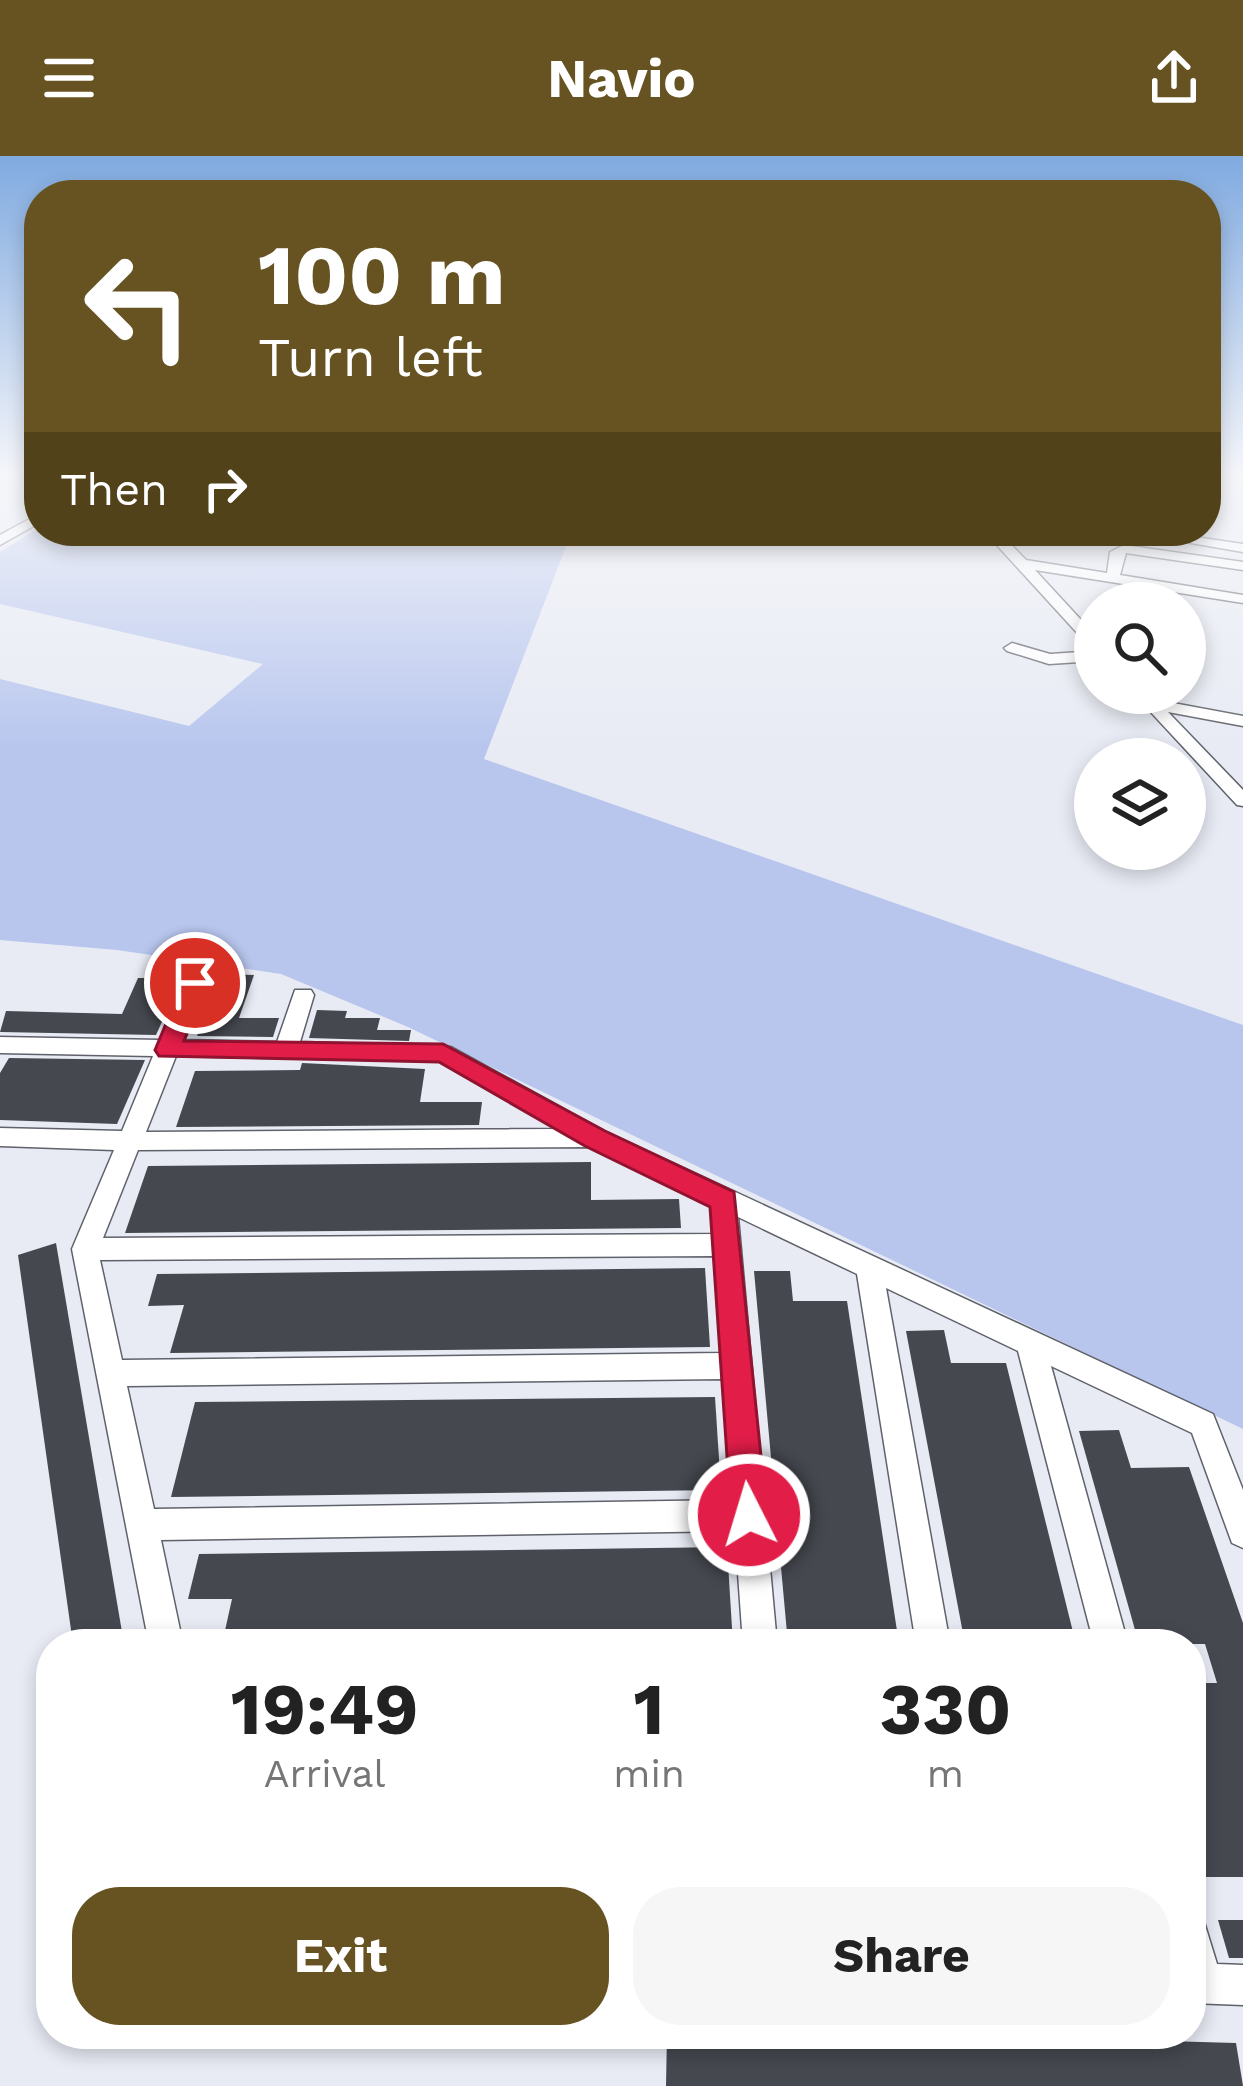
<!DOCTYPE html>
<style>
:root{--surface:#fff;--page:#f6f6f6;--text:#222;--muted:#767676;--accent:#665321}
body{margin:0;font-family:"Work Sans",sans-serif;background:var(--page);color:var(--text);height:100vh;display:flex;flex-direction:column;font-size:45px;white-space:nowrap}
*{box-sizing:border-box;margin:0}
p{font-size:39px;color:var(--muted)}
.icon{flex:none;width:66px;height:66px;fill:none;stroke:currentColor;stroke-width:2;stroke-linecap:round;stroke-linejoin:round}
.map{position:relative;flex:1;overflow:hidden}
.side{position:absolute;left:36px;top:1473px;width:1170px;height:420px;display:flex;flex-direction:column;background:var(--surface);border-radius:48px;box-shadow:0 6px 18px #0003}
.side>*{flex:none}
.banner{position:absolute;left:24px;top:24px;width:1197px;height:366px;border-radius:48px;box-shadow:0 6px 18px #0003;background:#665321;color:#fff;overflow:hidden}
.controls{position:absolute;left:1074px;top:426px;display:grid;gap:24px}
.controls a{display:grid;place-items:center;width:132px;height:132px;border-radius:50%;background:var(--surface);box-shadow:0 6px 18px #0003;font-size:60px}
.pin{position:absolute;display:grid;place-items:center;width:102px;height:102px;color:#fff;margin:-51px;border:6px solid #fff;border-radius:50%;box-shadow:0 3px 12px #0007}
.me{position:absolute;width:132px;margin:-66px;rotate:355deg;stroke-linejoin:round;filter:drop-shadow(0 0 9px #0008)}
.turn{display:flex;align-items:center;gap:42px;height:252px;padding:0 36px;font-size:54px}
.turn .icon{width:156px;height:156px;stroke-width:2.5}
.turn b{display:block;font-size:84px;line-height:102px}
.then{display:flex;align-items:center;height:114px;padding:0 36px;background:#0003;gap:24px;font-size:45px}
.eta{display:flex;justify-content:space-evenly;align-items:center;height:204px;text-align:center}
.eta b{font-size:72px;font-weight:700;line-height:84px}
.cta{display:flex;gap:24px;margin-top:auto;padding:24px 36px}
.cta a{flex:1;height:138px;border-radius:48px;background:var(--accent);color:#fff;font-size:48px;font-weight:700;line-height:138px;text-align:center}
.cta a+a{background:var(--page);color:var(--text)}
header{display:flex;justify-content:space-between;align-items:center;height:156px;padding:0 36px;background:var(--accent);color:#fff;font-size:54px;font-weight:700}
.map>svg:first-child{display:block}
</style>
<header><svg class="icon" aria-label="menu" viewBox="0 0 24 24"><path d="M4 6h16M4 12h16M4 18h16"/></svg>Navio<svg class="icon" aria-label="share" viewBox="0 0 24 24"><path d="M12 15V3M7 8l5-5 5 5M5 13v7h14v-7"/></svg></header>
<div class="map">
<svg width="1243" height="1930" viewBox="0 0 1243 1930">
<rect width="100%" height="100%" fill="#e8ebf4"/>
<polygon fill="#b8c6ee" points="39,372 572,375 484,603 1243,869 1243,1273 408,871 281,818 117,794 0,784 0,523 189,570 263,508 0,448 0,396"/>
<g fill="#45484f">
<polygon points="225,818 254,819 239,862 279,862 273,881 197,880"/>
<polygon points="138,822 167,822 158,859 165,859 156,879 0,876 6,855 122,858"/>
<polygon points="317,854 347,855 345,862 380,862 377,874 411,874 409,885 309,882"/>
<polygon points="9,902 145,904 117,968 0,964 0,917"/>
<polygon points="302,907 425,913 420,946 482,946 479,969 176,971 195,915 300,914"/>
<polygon points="591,1006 591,1044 679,1043 681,1072 125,1077 148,1010"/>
<polygon points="56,1087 122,1476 124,1488 73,1488 18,1099"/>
<polygon points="705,1112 710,1191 170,1197 184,1149 148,1150 157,1118"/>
<polygon points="754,1115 790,1115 793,1145 847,1145 899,1488 788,1488"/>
<polygon points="944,1174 951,1207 1006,1207 1076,1488 965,1488 906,1175"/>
<polygon points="715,1241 721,1334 171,1341 195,1246"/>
<polygon points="1119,1274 1131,1312 1189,1311 1243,1467 1243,1721 1205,1721 1191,1672 1191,1527 1217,1527 1205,1488 1139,1488 1079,1275"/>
<polygon points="727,1391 733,1488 222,1488 232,1443 188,1443 199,1398"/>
<polygon points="1218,1764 1243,1764 1243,1802 1229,1802"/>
<polygon points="667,1878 925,1878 1236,1887 1243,1930 666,1930"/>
</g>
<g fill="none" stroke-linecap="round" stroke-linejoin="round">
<defs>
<g id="minor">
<polygon points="30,320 39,320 39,325"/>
<polygon points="39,358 39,367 0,389 0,379"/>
<polygon points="984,375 998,375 1026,404 1107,417 1110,396 1124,389 1243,406 1243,414 1126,397 1120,419 1243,439 1243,447 1035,414 1095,479 1095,493 1090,491"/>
<polygon points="1121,375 1155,375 1243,388 1243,396"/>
<polygon points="1012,487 1050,498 1095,495 1095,505 1049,508 1007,495 1004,492"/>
<polygon points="1133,537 1150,537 1157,544 1243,560 1243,570 1168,556 1243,634 1243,650 1237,649"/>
<path d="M195,820L206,827L183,884L277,886L295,834H311L314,839L300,886L451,891L604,975L1213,1258L1243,1334V1392L1232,1387L1192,1277L1051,1210L1128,1488H1094L1018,1195L886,1132L950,1488H916L857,1118L738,1061L777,1488H743L735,1375L161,1384L183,1488H149L72,1093L114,994L0,990V972L122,975L153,900L0,897V881L160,884L184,827ZM176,900L439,905L559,973L146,976ZM592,991L712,1048L714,1078L103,1082L138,994ZM715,1100L722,1197L122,1204L100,1104ZM724,1223L733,1344L154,1353L127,1230Z"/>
<polygon points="1191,1763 1205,1769 1217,1808 1243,1809 1243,1849 1191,1847"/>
</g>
</defs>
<use href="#minor" stroke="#5f626a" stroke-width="3"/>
<use href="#minor" fill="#fff" fill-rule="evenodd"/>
</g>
<linearGradient id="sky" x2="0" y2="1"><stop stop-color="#80aae0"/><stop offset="0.54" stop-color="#f5f6fa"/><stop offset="1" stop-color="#f5f6fa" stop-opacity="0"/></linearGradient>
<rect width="1243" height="591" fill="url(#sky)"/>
<polygon fill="#e11d48" stroke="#92132f" stroke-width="3" points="195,819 208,827 184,885 443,888 605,975 734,1036 767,1359 762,1371 749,1376 737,1371 731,1359 710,1051 585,990 439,906 159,900 155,894 183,827"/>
</svg>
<div class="controls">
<a><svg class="icon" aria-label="search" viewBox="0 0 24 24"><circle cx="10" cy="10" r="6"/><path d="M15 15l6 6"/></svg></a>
<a><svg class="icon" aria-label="layers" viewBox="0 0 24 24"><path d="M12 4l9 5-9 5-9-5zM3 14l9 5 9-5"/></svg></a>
</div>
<div class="pin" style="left:195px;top:827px;background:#d93025"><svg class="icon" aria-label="arrive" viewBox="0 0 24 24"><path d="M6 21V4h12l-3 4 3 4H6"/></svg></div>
<svg class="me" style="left:749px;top:1359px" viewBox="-20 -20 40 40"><circle r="17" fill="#e11d48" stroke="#fff" stroke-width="3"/><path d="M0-11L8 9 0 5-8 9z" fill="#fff"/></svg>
<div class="banner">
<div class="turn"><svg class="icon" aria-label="left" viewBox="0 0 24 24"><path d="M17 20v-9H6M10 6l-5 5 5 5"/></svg><div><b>100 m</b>Turn left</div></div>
<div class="then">Then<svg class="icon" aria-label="right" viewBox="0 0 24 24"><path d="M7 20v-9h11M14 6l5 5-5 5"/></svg></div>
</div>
<section class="side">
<div class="eta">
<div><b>19:49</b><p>Arrival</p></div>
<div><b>1</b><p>min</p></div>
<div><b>330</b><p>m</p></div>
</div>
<div class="cta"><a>Exit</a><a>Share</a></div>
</section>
</div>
